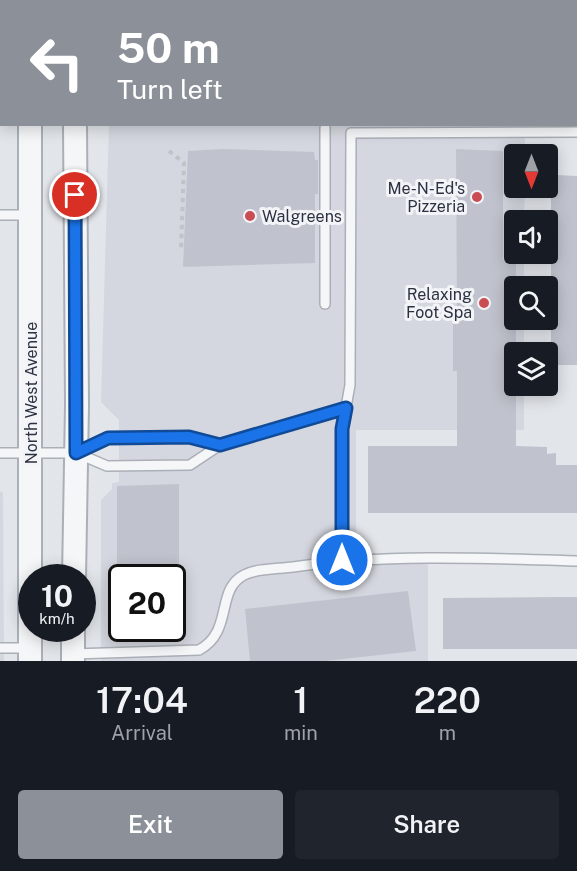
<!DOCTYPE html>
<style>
:root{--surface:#171b24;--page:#20242c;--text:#f1f3f6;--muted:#9ea1a6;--accent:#8c9099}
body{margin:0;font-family:"Public Sans",sans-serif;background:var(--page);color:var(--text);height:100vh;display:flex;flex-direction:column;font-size:22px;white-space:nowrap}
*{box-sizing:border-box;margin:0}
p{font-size:20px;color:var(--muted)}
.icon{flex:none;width:33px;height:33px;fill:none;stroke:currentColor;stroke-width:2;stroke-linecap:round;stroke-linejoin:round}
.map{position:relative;height:661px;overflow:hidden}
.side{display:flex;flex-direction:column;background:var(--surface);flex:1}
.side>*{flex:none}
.top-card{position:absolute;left:0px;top:0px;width:578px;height:126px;box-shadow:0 3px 15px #0003;background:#8c9099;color:#fff;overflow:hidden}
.needle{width:39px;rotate:180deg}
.tools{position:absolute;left:504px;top:144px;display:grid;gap:12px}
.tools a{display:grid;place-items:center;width:54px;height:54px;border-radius:6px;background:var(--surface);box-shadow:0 3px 15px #0003;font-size:30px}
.speed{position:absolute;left:18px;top:564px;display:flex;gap:12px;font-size:30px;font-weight:700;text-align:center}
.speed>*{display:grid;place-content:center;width:78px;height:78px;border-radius:50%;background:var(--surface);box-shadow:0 3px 15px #0003;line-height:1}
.speed small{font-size:15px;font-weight:400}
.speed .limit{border:3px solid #111;border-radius:9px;background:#fff;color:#111}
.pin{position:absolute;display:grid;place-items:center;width:51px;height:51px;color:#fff;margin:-26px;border:3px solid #fff;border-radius:50%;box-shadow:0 2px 6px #0007}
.me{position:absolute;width:66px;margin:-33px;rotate:0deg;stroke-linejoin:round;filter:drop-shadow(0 0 4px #0008)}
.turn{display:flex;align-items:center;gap:21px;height:126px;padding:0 18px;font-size:27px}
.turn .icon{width:78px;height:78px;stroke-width:2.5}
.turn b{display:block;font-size:42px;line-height:51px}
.eta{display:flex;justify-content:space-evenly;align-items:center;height:102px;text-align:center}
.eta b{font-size:36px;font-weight:600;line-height:42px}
.action{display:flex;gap:12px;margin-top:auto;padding:12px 18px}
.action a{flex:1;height:69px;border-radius:6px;background:var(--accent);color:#fff;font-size:24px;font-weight:600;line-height:69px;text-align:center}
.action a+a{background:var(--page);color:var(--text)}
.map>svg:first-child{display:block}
</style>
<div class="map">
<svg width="577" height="661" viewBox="0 0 577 661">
<rect width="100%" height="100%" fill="#e2e5ea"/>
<g fill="#d4d7df" fill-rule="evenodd">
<path d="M109,125H525V154H514V188H525L524,220H514V254H524V286H514V320H524V352H514V386H524V430H356V557H428V661H101V500L112,489V483L119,482V420L101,402ZM122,578H172V628H122Z"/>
<polygon points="0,491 3,493 4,661 0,661"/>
</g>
<g fill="#c0c3cd">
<polygon points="223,149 314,152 315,160 318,160 318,194 315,194 315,263 183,267 188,151"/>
<polygon points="456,149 503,151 503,260 516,260 516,446 547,447 547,454 556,453 556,465 577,465 577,513 368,513 368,446 457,446 457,371 453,371 453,313 457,312"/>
<polygon points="556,175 577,176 577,365 551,365 551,185 555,185"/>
<polygon points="179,484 179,578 117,578 117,486"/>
<polygon points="408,591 416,651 325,661 250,661 245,609"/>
<polygon points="558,597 577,597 577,649 443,649 443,598"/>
</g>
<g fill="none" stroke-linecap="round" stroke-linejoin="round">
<defs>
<g id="service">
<polyline points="325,128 325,304"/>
<polyline points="0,215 30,215"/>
<polyline points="0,453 76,453 108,438 189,437 220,445"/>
<polyline points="79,454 107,466 190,465 220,445 346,408"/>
<polyline points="342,560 342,429 350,385 351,133 577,132"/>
<polyline points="0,648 30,648"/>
<path d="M73,654L199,650C234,631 215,590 244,575C257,568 278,569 293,567C386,554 483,558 577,561"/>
</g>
<g id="tertiary">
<polyline points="74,578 77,405 75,124"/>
<polyline points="30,661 30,124"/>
<polyline points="73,661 73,628"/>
</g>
<g id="secondary">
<polyline points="30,2 30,0"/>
<polyline points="76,2 76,0"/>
</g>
<g id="primary">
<polyline points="576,48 577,48"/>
<polyline points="0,53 2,53"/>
</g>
</defs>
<use href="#service" stroke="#abafb7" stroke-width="12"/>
<use href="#tertiary" stroke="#abafb7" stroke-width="26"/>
<use href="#secondary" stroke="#abafb7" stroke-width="28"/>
<use href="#primary" stroke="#a2a8b5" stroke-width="32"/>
<g stroke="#c0c3c8" stroke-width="4" stroke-dasharray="4.5 4.5" stroke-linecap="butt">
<polyline points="576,88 577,88"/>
<polyline points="0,90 2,90"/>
<polyline points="169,151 184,163 181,251"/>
</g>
<use href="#service" stroke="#f5f6f8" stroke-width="9"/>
<use href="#tertiary" stroke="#f5f6f8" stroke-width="22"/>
<use href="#secondary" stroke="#fff" stroke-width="26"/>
<use href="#primary" stroke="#fff" stroke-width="28"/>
</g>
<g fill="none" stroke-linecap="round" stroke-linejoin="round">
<defs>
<polyline id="route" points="75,195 76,453 108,438 189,437 220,445 346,408 342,429 342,560"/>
</defs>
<use href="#route" stroke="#114b97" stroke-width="15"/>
<use href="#route" stroke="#1a73e8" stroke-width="10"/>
</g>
<g fill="#c94d52" stroke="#f2f4f7" stroke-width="2">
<circle cx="477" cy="197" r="6"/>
<circle cx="250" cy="216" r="6"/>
<circle cx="484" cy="303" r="6"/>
</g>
<g text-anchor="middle" stroke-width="6" stroke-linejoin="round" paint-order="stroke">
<g font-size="16" fill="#2b3141" stroke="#f2f4f7" text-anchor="end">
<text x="465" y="194">Me-N-Ed's<tspan x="465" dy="18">Pizzeria</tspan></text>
<text x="262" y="222" text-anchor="start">Walgreens</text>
<text x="472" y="300">Relaxing<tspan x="472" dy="18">Foot Spa</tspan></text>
</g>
<g font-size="16" fill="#2b3141" stroke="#f2f4f7">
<text transform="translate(31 393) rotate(-90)" y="6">North West Avenue</text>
</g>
</g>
</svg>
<div class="tools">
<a><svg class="needle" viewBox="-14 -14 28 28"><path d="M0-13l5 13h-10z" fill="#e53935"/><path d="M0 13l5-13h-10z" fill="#9ea1a6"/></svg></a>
<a><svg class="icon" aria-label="sound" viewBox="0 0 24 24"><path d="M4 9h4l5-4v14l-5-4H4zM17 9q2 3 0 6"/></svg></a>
<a><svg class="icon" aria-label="search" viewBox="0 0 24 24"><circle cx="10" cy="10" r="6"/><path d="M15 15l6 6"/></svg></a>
<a><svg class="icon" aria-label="layers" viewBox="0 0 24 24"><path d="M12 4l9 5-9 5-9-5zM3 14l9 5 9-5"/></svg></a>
</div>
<div class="speed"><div>10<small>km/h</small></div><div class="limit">20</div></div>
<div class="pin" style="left:75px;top:195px;background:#d93025"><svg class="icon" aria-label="arrive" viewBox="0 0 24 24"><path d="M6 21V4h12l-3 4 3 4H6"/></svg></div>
<svg class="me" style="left:342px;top:560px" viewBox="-20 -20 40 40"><circle r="17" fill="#1a73e8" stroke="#fff" stroke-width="3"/><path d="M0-11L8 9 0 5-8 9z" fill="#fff"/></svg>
<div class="top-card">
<div class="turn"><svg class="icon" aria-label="left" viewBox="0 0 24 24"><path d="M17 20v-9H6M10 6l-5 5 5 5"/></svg><div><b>50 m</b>Turn left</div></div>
</div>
</div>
<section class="side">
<div class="eta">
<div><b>17:04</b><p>Arrival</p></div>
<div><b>1</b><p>min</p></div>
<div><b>220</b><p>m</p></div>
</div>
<div class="action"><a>Exit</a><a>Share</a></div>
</section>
